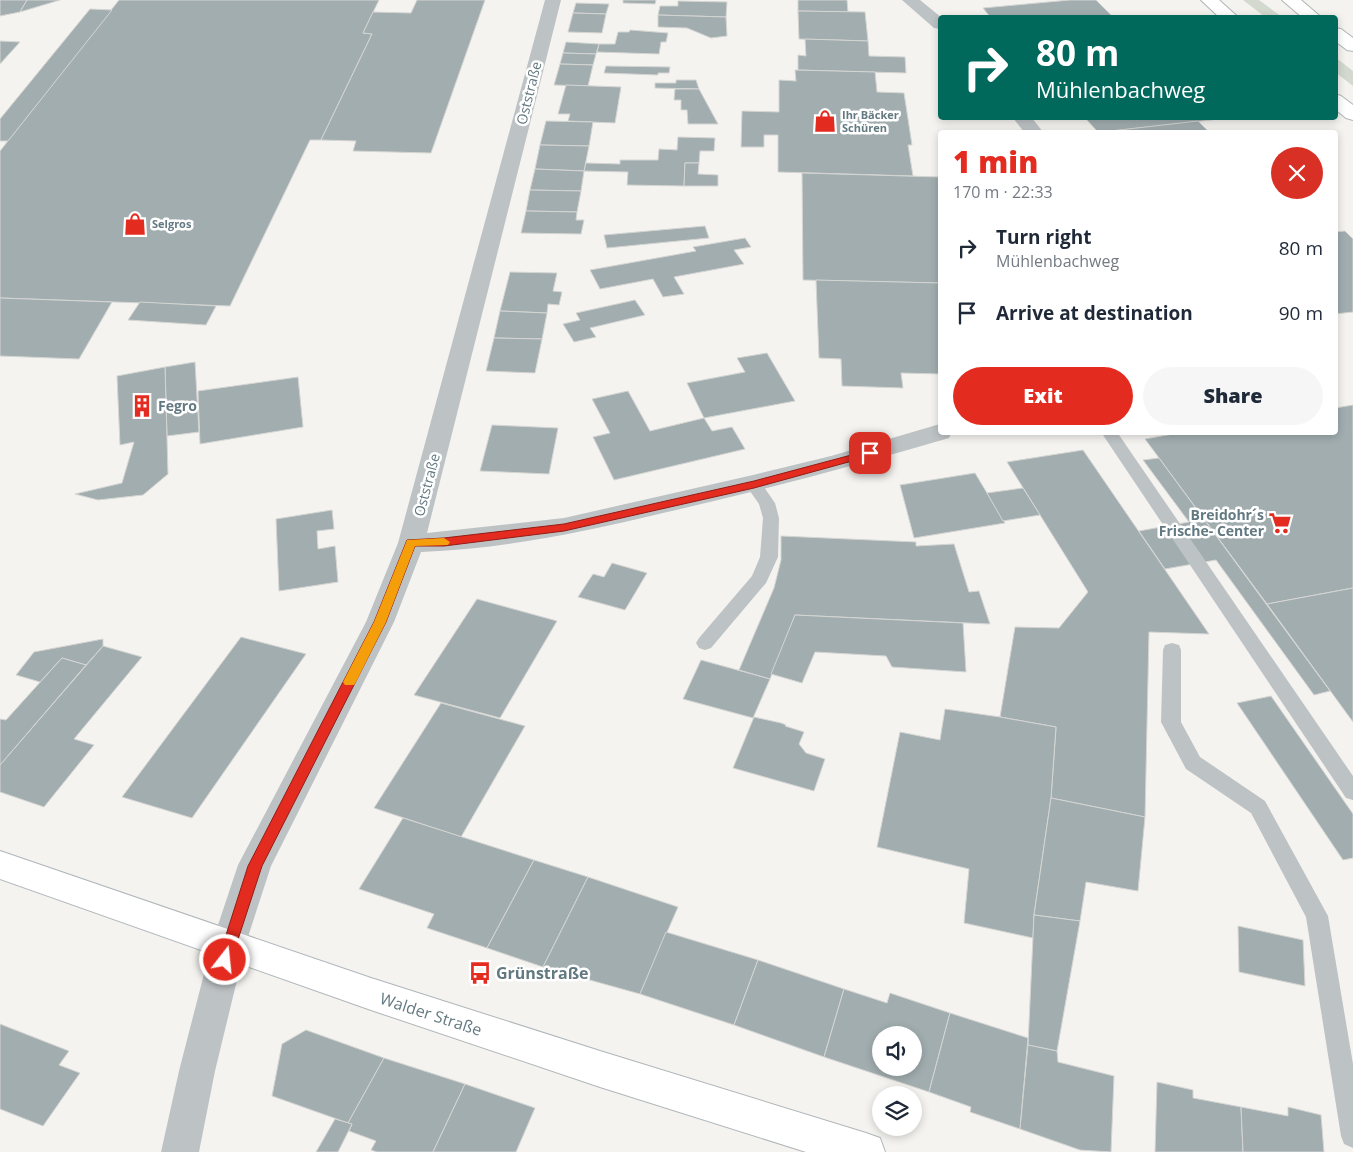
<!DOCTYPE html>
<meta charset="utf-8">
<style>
:root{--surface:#fff;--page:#f6f6f7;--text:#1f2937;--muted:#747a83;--accent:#e42b20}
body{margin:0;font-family:"Open Sans",sans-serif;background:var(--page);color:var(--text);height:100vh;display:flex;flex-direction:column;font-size:19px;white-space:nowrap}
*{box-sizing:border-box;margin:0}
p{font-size:16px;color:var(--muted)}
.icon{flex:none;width:28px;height:28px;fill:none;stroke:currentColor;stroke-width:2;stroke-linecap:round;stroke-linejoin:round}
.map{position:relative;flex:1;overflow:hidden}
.drawer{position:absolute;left:938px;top:130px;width:400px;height:305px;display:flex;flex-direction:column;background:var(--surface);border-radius:5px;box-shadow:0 2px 8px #0003}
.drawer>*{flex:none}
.hud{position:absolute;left:938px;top:15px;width:400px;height:105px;border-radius:5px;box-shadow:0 2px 8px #0003;background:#00695c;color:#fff;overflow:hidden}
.buttons{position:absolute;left:872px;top:1026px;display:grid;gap:10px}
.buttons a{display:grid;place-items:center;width:50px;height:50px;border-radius:50%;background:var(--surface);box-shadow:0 2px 8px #0003;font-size:25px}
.pin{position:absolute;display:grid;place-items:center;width:42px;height:42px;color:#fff;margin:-21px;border-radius:10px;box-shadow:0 2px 8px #0006}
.me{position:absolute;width:55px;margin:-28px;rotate:16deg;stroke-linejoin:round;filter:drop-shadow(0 0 4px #0008)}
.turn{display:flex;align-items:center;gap:18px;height:105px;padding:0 15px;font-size:22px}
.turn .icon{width:65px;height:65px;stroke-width:2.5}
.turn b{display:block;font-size:35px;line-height:42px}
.round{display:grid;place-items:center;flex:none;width:52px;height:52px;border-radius:26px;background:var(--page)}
.overview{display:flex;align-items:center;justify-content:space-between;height:85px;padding:0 15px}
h1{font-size:30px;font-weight:800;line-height:38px;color:var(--accent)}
.action{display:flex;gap:10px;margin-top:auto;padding:10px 15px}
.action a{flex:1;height:58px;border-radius:30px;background:var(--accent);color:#fff;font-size:20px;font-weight:800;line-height:58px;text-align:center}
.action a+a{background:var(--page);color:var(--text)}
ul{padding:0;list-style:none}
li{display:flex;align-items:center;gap:15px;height:65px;padding:0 15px}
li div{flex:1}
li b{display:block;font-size:19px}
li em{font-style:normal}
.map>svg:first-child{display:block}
</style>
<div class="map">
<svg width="1353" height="1152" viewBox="0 0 1353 1152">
<rect width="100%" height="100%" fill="#f4f3f0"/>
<g fill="#d4d9cf">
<polygon points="1243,0 1259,0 1282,17 1265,17"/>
<polygon points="1335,57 1353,71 1353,86 1335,72"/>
</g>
<g fill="#a1adaf" stroke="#d5d5d3" fill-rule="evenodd">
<polygon points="0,0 27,0 20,12 0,16"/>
<polygon points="27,0 60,0 20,12"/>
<polygon points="119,0 379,0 363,33 372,34 321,140 310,140 230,306 0,298 0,151"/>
<polygon points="417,0 485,0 431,153 353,151 356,141 321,140 372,34 363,33 373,12 411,13"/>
<polygon points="623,0 656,0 655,4 623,3"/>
<polygon points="798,0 847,0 848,12 798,11"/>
<polygon points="1070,0 1096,0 1114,18 991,18 983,8"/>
<polygon points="678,1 727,2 726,17 658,15 660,6 678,6"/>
<polygon points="576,3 609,4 606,14 573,13"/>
<polygon points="90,9 112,10 8,141 0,141 0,119"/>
<polygon points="798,11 865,12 868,41 799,39"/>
<polygon points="573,13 606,14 602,33 568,32"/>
<polygon points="658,15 726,17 727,36 711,38 687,28 658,27"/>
<polygon points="630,30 668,33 666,42 661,42 659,54 597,52 599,44 615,44 618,32 629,32"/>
<polygon points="805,39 868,41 869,56 905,57 906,73 798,70 798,55 806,56"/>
<polygon points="0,41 20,42 0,64"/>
<polygon points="566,42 599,44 596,54 563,53"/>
<polygon points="563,53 596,54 593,65 560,64"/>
<polygon points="560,64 593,65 588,86 554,85"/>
<polygon points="606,66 670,67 669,73 658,73 658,75 604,73"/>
<polygon points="795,70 875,72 877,92 904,93 912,145 908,145 913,176 778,172 778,135 764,135 764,147 741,147 742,111 779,112 779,80 796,81"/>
<polygon points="676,80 696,80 699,89 655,88 655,83 676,83"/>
<polygon points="566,85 621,87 615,123 568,121 570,114 558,114"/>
<polygon points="675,89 699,89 718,124 688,124 687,110 681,110 681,100 674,100"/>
<polygon points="1085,118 1229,118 1102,132 1098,132"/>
<polygon points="546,121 593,122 589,146 540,145"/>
<polygon points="1198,121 1209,132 1102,132"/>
<polygon points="678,137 715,138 714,151 700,151 699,163 685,163 684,186 627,185 628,172 584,171 586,163 620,164 620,160 658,160 659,149 677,150"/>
<polygon points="540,145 589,146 584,171 535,169"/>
<polygon points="685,163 699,163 698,174 718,175 718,186 684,186"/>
<polygon points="535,169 584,171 581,191 530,190"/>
<polygon points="802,173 940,177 940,283 803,280"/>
<polygon points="530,190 581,191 577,212 526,211"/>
<polygon points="526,211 577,212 576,220 584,220 581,234 521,233"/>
<polygon points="705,226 709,238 607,248 604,235"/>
<polygon points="1345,231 1353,239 1353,312 1335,314 1335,232"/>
<polygon points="745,238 751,247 734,250 744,264 674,277 684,294 663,297 653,279 600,289 590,270 696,251 693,247"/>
<polygon points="510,272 557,273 553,291 562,292 559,305 548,304 547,313 500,311"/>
<polygon points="816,280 940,283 940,374 901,373 903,388 842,386 841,359 819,358"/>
<polygon points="0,298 112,302 79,359 0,356"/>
<polygon points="635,300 645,315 590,328 596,337 574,342 563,324 580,320 576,313"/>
<polygon points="140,302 216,306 206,325 128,320"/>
<polygon points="500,311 547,313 542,339 494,338"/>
<polygon points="494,338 542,339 535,373 486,371"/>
<polygon points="767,353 795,401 704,418 687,383 745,372 737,358"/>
<polygon points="195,362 199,432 167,436 165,367"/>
<polygon points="165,367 168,474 143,495 98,500 75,494 122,483 134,442 120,445 117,376"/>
<polygon points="298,377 303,427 200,444 198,391"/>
<polygon points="628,391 650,431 704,418 712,431 732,427 745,449 614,480 593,437 610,433 592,399"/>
<polygon points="1353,405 1353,588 1267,604 1145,439 1184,432 1335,432 1335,408"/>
<polygon points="492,425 558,428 549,474 480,471"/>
<polygon points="1083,450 1209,634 1149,632 1145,817 1051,798 1056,727 1000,717 1015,627 1059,628 1088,592 1007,462"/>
<polygon points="1159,458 1330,691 1314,695 1216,560 1165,569 1139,531 1189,522 1143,460"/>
<polygon points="975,473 1005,523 914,538 900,485"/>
<polygon points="1023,488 1040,515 1003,521 987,493"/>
<polygon points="332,510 334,529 317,531 318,549 335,546 338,582 279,591 276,519"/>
<polygon points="781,536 916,542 916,546 954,544 969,592 979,591 990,624 795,615 770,679 739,670 774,588 781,560"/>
<polygon points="612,563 647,573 625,610 578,597 593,574 604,577"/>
<polygon points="1353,588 1353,722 1267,604"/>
<polygon points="477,599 557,621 500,718 414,695"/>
<polygon points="795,615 963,623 966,672 892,667 886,656 815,652 802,683 771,674"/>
<polygon points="241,637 306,654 192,818 122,797"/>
<polygon points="103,639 103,646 86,665 62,658 40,682 16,675 34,652"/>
<polygon points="103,646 142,657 74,739 94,745 44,807 0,792 0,765"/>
<polygon points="62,658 86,665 0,765 0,719 6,720"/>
<polygon points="701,660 770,679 753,718 683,699"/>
<polygon points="1271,696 1353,814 1353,858 1343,860 1237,703"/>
<polygon points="441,703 525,726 461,837 374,808"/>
<polygon points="945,709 1000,717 1056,727 1051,798 1034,915 1033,938 964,923 969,869 877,847 900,732 940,740"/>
<polygon points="754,717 781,723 786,725 785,726 804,732 799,744 806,753 825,759 814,791 733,768"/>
<polygon points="1051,798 1145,817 1138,891 1086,882 1080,921 1034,915"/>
<polygon points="403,818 534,860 487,948 427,928 434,914 359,889"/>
<polygon points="534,860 588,877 543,967 487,948"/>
<polygon points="588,877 678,907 640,994 543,967"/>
<polygon points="1034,915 1080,921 1057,1051 1028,1045"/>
<polygon points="1238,926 1303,940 1305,986 1239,972"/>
<polygon points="666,932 758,960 734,1025 640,994"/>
<polygon points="758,960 844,989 824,1057 734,1025"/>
<path d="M844,989L887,1003L890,993L950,1013L929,1092L824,1057ZM881,1035H914V1068H881Z"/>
<polygon points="950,1013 1028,1038 1020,1129 970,1112 971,1107 929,1092"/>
<polygon points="0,1024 69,1051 59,1065 80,1073 43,1126 0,1109"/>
<polygon points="306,1030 384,1058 348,1123 272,1096 282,1044"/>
<polygon points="1028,1045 1057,1051 1058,1062 1114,1076 1111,1152 1080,1150 1020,1129"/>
<polygon points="384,1058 465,1084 433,1152 377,1152 371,1150 376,1141 349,1131 352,1124 348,1123"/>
<polygon points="1157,1082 1193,1090 1193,1098 1241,1107 1243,1152 1155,1152"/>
<polygon points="465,1084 535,1108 516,1152 433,1152"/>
<polygon points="1241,1107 1288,1116 1288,1107 1321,1115 1324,1152 1243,1152"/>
<polygon points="335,1119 352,1124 338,1152 316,1152"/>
</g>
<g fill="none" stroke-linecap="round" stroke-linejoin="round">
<defs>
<g id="secondary">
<polygon points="1201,0 1219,0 1239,18 1220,18"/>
<polygon points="1335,94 1341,96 1353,105 1353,120 1346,118 1335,109"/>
<polygon points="0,851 371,978 600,1051 866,1133 880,1138 885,1152 806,1152 600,1087 371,1010 0,879"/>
</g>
<g id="highway">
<polygon points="1282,0 1301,0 1322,18 1303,18"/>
<polygon points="1335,28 1341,29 1353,38 1353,51 1347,50 1335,41"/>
</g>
</defs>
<use href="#secondary" stroke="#afb6b9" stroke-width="2"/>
<use href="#highway" stroke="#b0b5b7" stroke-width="2"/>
<g fill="#bdc2c4" fill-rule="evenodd">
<polygon points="1101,432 1117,432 1353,776 1353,800 1346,798"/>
<polygon points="753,479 759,480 775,503 779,518 778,557 766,583 711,648 705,650 699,648 696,643 699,638 752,576 760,557 763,518 759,504 745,484 747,480"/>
<polygon points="1172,643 1179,645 1181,650 1181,722 1200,757 1265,801 1328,916 1353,1064 1353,1148 1344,1144 1341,1136 1306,917 1251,813 1186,769 1161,722 1163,650 1165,645"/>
</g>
<g fill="#bdc2c4" fill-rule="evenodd">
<path d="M545,0H561L427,533L564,518L753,475L831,456L940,424V432H952L949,438C854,466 760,491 663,513C584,532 503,549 421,552L394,622L271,866L246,943L215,1071L199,1152H161L179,1071L212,943L238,865L366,622L398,543Z"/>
<polygon points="902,0 920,0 942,18 940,18 940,29 934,28"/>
<polygon points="1013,118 1032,118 1043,132 1024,132"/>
</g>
<use href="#secondary" fill="#fff" fill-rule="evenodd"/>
<use href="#highway" fill="#fff" fill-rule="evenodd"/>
</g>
<polygon fill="#e42b20" stroke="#941c15" points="870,450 874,451 876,453 874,455 754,488 564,531 444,546 415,546 386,622 262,866 230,964 225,966 220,964 218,960 248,866 374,622 407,540 444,538 564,524 754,481"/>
<polygon fill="#f59e0b" points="444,538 450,542 448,545 415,546 386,622 356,682 354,685 345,685 343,682 374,622 407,540"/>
<defs>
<symbol id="shop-bare" viewBox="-9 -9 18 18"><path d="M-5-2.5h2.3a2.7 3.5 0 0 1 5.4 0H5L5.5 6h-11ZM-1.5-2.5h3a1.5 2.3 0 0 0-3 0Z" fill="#e42b20" stroke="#fff" stroke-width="2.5" paint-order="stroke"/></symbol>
<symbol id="building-bare" viewBox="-9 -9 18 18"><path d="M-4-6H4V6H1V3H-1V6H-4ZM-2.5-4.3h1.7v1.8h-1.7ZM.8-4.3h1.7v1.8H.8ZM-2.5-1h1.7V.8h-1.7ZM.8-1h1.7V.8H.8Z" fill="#e42b20" stroke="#fff" stroke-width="2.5" paint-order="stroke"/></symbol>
<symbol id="supermarket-bare" viewBox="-9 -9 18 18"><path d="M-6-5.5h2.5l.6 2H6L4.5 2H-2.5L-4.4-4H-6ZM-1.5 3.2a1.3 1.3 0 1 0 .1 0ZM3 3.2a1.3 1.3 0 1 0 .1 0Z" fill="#e42b20" stroke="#fff" stroke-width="2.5" paint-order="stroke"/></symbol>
<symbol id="bus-bare" viewBox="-9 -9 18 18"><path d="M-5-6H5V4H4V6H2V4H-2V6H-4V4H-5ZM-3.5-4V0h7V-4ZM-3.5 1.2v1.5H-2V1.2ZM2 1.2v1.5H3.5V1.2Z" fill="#e42b20" stroke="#fff" stroke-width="2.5" paint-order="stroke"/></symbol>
</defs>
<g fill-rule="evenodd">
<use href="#shop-bare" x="809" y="105" width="32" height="32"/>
<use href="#shop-bare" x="119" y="208" width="32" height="32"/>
<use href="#building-bare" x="126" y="390" width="32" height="32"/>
<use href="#supermarket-bare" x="1264" y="507" width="32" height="32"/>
<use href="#bus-bare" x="464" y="957" width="32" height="32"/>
</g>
<g text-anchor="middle" stroke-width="5" stroke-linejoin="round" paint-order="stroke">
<g font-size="11" font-weight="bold" fill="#637981" stroke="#fff" text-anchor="start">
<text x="842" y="119">Ihr Bäcker<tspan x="842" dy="13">Schüren</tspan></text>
<text x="152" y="228">Selgros</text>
</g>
<g font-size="14" fill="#637981" stroke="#fff">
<text transform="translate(529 93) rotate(-76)" y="5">Oststraße</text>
<text transform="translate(427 485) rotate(-75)" y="5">Oststraße</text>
</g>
<g font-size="14" font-weight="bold" fill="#637981" stroke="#fff" text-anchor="start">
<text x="158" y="411">Fegro</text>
<text x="1264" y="520" text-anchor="end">Breidohr´s<tspan x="1264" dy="16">Frische- Center</tspan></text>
</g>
<g font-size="16" font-weight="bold" fill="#637981" stroke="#fff" text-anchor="start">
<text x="496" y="979">Grünstraße</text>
</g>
<g font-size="16" fill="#637981" stroke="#fff">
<text transform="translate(431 1014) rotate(18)" y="6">Walder Straße</text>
</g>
</g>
</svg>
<div class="buttons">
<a><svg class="icon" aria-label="sound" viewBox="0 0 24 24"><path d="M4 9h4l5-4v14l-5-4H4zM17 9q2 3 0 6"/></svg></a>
<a><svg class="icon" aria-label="layers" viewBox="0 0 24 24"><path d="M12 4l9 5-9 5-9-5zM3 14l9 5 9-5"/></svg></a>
</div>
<div class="pin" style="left:870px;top:453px;background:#d93025"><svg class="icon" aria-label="arrive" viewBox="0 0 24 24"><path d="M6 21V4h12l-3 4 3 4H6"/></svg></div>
<svg class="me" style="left:225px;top:960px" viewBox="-20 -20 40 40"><circle r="17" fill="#e42b20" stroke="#fff" stroke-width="3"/><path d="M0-11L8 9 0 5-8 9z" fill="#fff"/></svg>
<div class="hud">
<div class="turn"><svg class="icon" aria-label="right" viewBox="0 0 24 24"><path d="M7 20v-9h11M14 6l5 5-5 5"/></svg><div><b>80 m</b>Mühlenbachweg</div></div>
</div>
<section class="drawer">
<div class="overview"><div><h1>1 min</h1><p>170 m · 22:33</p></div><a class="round" style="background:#d93025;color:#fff"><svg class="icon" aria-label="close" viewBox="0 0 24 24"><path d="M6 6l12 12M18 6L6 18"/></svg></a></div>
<ul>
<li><svg class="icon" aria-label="right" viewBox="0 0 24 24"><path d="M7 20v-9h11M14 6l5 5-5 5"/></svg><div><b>Turn right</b><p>Mühlenbachweg</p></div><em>80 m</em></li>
<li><svg class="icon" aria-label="arrive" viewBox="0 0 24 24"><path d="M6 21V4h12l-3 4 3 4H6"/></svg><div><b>Arrive at destination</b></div><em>90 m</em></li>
</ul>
<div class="action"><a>Exit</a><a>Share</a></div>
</section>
</div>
